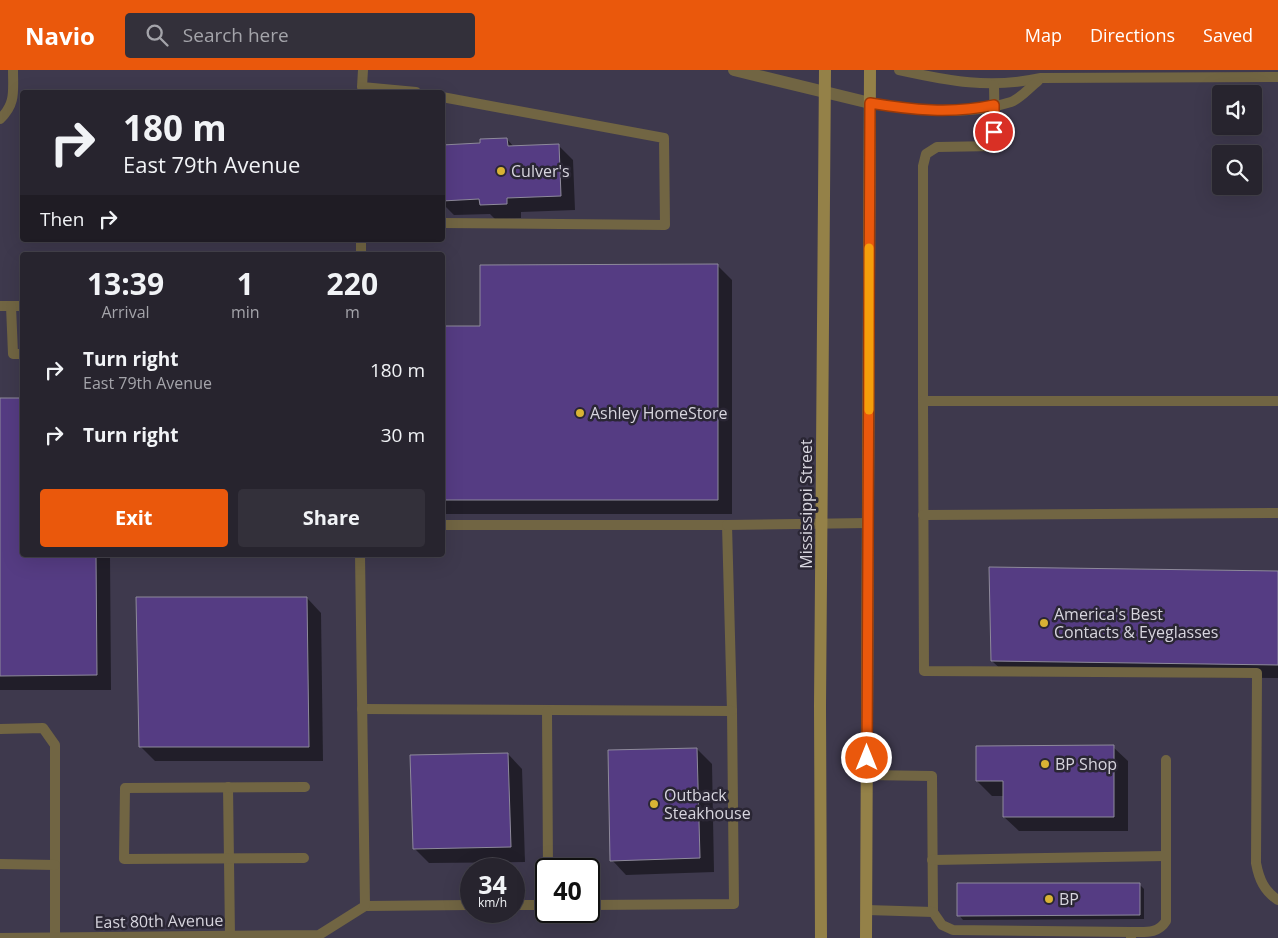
<!DOCTYPE html>
<style>
:root{--surface:#27242e;--page:#33303a;--text:#f1f3f6;--muted:#a4a4aa;--line:#43414a;--accent:#ea580c}
body{margin:0;font-family:"Open Sans",sans-serif;background:var(--page);color:var(--text);height:100vh;display:flex;flex-direction:column;font-size:19px;white-space:nowrap}
*{box-sizing:border-box;margin:0}
p{font-size:16px;color:var(--muted)}
.icon{flex:none;width:28px;height:28px;fill:none;stroke:currentColor;stroke-width:2;stroke-linecap:round;stroke-linejoin:round}
.map{position:relative;flex:1;overflow:hidden}
.panel{position:absolute;left:20px;top:182px;width:425px;height:305px;display:flex;flex-direction:column;background:var(--surface);border-radius:5px;box-shadow:0 5px 20px #0002,0 0 0 1px var(--line)}
.panel>*{flex:none}
.guide{position:absolute;left:20px;top:20px;width:425px;height:152px;border-radius:5px;box-shadow:0 5px 20px #0002,0 0 0 1px var(--line);background:#27242e;color:var(--text);overflow:hidden}
.controls{position:absolute;left:1212px;top:15px;display:grid;gap:10px}
.controls a{display:grid;place-items:center;width:50px;height:50px;border-radius:5px;background:var(--surface);box-shadow:0 5px 20px #0002,0 0 0 1px var(--line);font-size:25px}
.speed{position:absolute;left:460px;top:788px;display:flex;gap:10px;font-size:25px;font-weight:700;text-align:center}
.speed>*{display:grid;place-content:center;width:65px;height:65px;border-radius:50%;background:var(--surface);box-shadow:0 5px 20px #0002,0 0 0 1px var(--line);line-height:1}
.speed small{font-size:12px;font-weight:400}
.speed .limit{border:2px solid #111;border-radius:8px;background:#fff;color:#111}
.pin{position:absolute;display:grid;place-items:center;width:42px;height:42px;color:#fff;margin:-21px;border:2px solid #fff;border-radius:50%;box-shadow:0 1px 5px #0007}
.me{position:absolute;width:55px;margin:-28px;rotate:0deg;stroke-linejoin:round;filter:drop-shadow(0 0 4px #0008)}
.turn{display:flex;align-items:center;gap:18px;height:105px;padding:0 20px;font-size:22px}
.turn .icon{width:65px;height:65px;stroke-width:2.5}
.turn b{display:block;font-size:35px;line-height:42px}
.then{display:flex;align-items:center;height:48px;padding:0 20px;background:#0003;gap:10px;font-size:19px}
.eta{display:flex;justify-content:space-evenly;align-items:center;height:85px;text-align:center}
.eta b{font-size:30px;font-weight:700;line-height:35px}
.button{display:flex;gap:10px;margin-top:auto;padding:10px 20px}
.button a{flex:1;height:58px;border-radius:5px;background:var(--accent);color:#fff;font-size:20px;font-weight:700;line-height:58px;text-align:center}
.button a+a{background:var(--page);color:var(--text)}
ul{padding:0;list-style:none}
li{display:flex;align-items:center;gap:15px;height:65px;padding:0 20px}
li div{flex:1}
li b{display:block;font-size:19px}
li em{font-style:normal}
header{display:flex;align-items:center;gap:30px;box-sizing:border-box;height:70px;padding:0 25px;background:var(--accent);color:#fff}
header strong{font-size:24px}
nav{display:flex;gap:28px;margin-inline-start:auto;font-size:18px}
.search{width:350px;height:45px;background:var(--page);display:flex;align-items:center;gap:12px;box-sizing:border-box;padding:0 18px;border-radius:5px;color:var(--muted);font-size:19px}
.map>svg:first-child{display:block}
</style>
<header>
<strong>Navio</strong>
<div class="search"><svg class="icon" aria-label="search" viewBox="0 0 24 24"><circle cx="10" cy="10" r="6"/><path d="M15 15l6 6"/></svg>Search here</div>
<nav><a>Map</a><a>Directions</a><a>Saved</a></nav>
</header>
<div class="map">
<svg width="1278" height="868" viewBox="0 0 1278 868">
<rect width="100%" height="100%" fill="#34303e"/>
<path fill="#3e394d" fill-rule="evenodd" d="M0,0H1278V868H0ZM22,22H442V170H22ZM1221,24H1254V56H1221ZM1221,84H1254V116H1221ZM22,185H442V485H22ZM471,799H514V841H471ZM546,799H589V841H546Z"/>
<g fill="#0007">
<polygon points="507,69 514,77 558,75 573,90 575,140 521,142 521,148 495,149 490,144 454,145 442,133 442,76 481,74"/>
<polygon points="717,195 732,210 732,444 442,444 442,257 482,257"/>
<polygon points="22,329 22,485 110,485 111,620 0,620 0,330"/>
<polygon points="1278,502 1278,608 1007,605 992,591"/>
<polygon points="307,528 321,543 323,691 155,691 140,676"/>
<polygon points="1113,677 1128,691 1128,761 1019,761 1004,747 1004,726 992,726 977,711"/>
<polygon points="697,679 712,694 714,802 626,805 612,790"/>
<polygon points="508,684 522,699 525,792 429,793 414,778"/>
<polygon points="1139,814 1144,819 1144,849 963,850 959,845"/>
</g>
<g fill="#553c83" stroke="#8e8a9b">
<polygon points="507,68 508,76 559,74 561,126 507,128 507,134 480,135 479,129 442,131 442,75 480,73 480,69"/>
<polygon points="718,194 718,430 442,430 442,256 480,256 480,195"/>
<polygon points="0,328 22,328 22,485 96,485 97,605 0,606"/>
<polygon points="989,497 1278,501 1278,595 991,591"/>
<polygon points="136,527 307,527 309,677 139,677"/>
<polygon points="1114,675 1114,747 1003,747 1003,711 976,711 976,676"/>
<polygon points="697,678 700,788 610,791 608,680"/>
<polygon points="508,683 511,777 413,779 410,685"/>
<polygon points="957,813 1140,813 1140,845 957,846"/>
</g>
<g fill="none" stroke-linecap="round" stroke-linejoin="round">
<g stroke="#716543" stroke-width="10">
<polyline points="363,0 362,17 416,22"/>
<path d="M899,0C949,11 989,19 1041,8L1278,7"/>
<polyline points="442,27 664,68 665,155 442,153"/>
<path d="M870,33C916,40 965,47 1011,32C1020,29 1030,17 1038,11"/>
<path d="M0,49C16,34 13,21 13,0"/>
<polyline points="361,185 361,170"/>
<polyline points="0,236 22,236"/>
<polyline points="11,236 13,284 22,284"/>
<polyline points="923,331 923,96 926,84 937,77 995,76 994,15"/>
<path d="M1278,331H923L924,601L1257,603L1256,793C1259,809 1264,821 1278,830"/>
<polyline points="923,445 1278,443"/>
<polyline points="442,455 727,455 732,641 734,834 589,835"/>
<polyline points="727,455 868,453"/>
<polyline points="362,639 732,641"/>
<polyline points="547,641 548,799"/>
<polyline points="0,659 43,658 55,675 55,867"/>
<polyline points="867,705 932,706 933,842 942,855 953,860 1131,862"/>
<polyline points="228,717 230,866"/>
<polyline points="304,788 124,789 125,718 305,717"/>
<polyline points="932,790 1166,786"/>
<polyline points="0,794 55,795"/>
<polyline points="514,835 546,835"/>
<polyline points="365,836 471,835"/>
<polyline points="867,840 933,842"/>
<path d="M1131,867V862C1146,862 1158,864 1166,851V690"/>
<polyline points="0,868 319,865 365,836 360,485"/>
</g>
<polyline stroke="#716543" stroke-width="12" points="734,0 870,33"/>
<g stroke="#948148" stroke-width="12">
<polyline points="821,868 820,636 825,0"/>
<polyline points="866,868 870,0"/>
</g>
</g>
<g fill="none" stroke-linecap="round" stroke-linejoin="round">
<defs>
<path id="route" d="M867,688L870,33C912,40 952,44 994,35V62"/>
</defs>
<use href="#route" stroke="#983908" stroke-width="12"/>
<use href="#route" stroke="#ea580c" stroke-width="9"/>
<polyline stroke="#f59e0b" stroke-width="9" points="869,340 869,178"/>
</g>
<g fill="#d9b334" stroke="#2a2634" stroke-width="2">
<circle cx="501" cy="101" r="5"/>
<circle cx="580" cy="343" r="5"/>
<circle cx="1044" cy="553" r="5"/>
<circle cx="1045" cy="694" r="5"/>
<circle cx="654" cy="734" r="5"/>
<circle cx="1049" cy="829" r="5"/>
</g>
<g text-anchor="middle" stroke-width="5" stroke-linejoin="round" paint-order="stroke">
<g font-size="16" fill="#d7d5de" stroke="#2a2634" text-anchor="start">
<text x="511" y="107">Culver's</text>
<text x="590" y="349">Ashley HomeStore</text>
<text x="1054" y="550">America's Best<tspan x="1054" dy="18">Contacts &amp; Eyeglasses</tspan></text>
<text x="1055" y="700">BP Shop</text>
<text x="664" y="731">Outback<tspan x="664" dy="18">Steakhouse</tspan></text>
<text x="1059" y="835">BP</text>
</g>
<g font-size="16" fill="#d7d5de" stroke="#2a2634">
<text transform="translate(806 434) rotate(-90)" y="6">Mississippi Street</text>
<text transform="translate(159 851) rotate(-1)" y="6">East 80th Avenue</text>
</g>
</g>
</svg>
<div class="controls">
<a><svg class="icon" aria-label="sound" viewBox="0 0 24 24"><path d="M4 9h4l5-4v14l-5-4H4zM17 9q2 3 0 6"/></svg></a>
<a><svg class="icon" aria-label="search" viewBox="0 0 24 24"><circle cx="10" cy="10" r="6"/><path d="M15 15l6 6"/></svg></a>
</div>
<div class="speed"><div>34<small>km/h</small></div><div class="limit">40</div></div>
<div class="pin" style="left:994px;top:62px;background:#d93025"><svg class="icon" aria-label="arrive" viewBox="0 0 24 24"><path d="M6 21V4h12l-3 4 3 4H6"/></svg></div>
<svg class="me" style="left:867px;top:688px" viewBox="-20 -20 40 40"><circle r="17" fill="#ea580c" stroke="#fff" stroke-width="3"/><path d="M0-11L8 9 0 5-8 9z" fill="#fff"/></svg>
<div class="guide">
<div class="turn"><svg class="icon" aria-label="right" viewBox="0 0 24 24"><path d="M7 20v-9h11M14 6l5 5-5 5"/></svg><div><b>180 m</b>East 79th Avenue</div></div>
<div class="then">Then<svg class="icon" aria-label="right" viewBox="0 0 24 24"><path d="M7 20v-9h11M14 6l5 5-5 5"/></svg></div>
</div>
<section class="panel">
<div class="eta">
<div><b>13:39</b><p>Arrival</p></div>
<div><b>1</b><p>min</p></div>
<div><b>220</b><p>m</p></div>
</div>
<ul>
<li><svg class="icon" aria-label="right" viewBox="0 0 24 24"><path d="M7 20v-9h11M14 6l5 5-5 5"/></svg><div><b>Turn right</b><p>East 79th Avenue</p></div><em>180 m</em></li>
<li><svg class="icon" aria-label="right" viewBox="0 0 24 24"><path d="M7 20v-9h11M14 6l5 5-5 5"/></svg><div><b>Turn right</b></div><em>30 m</em></li>
</ul>
<div class="button"><a>Exit</a><a>Share</a></div>
</section>
</div>
